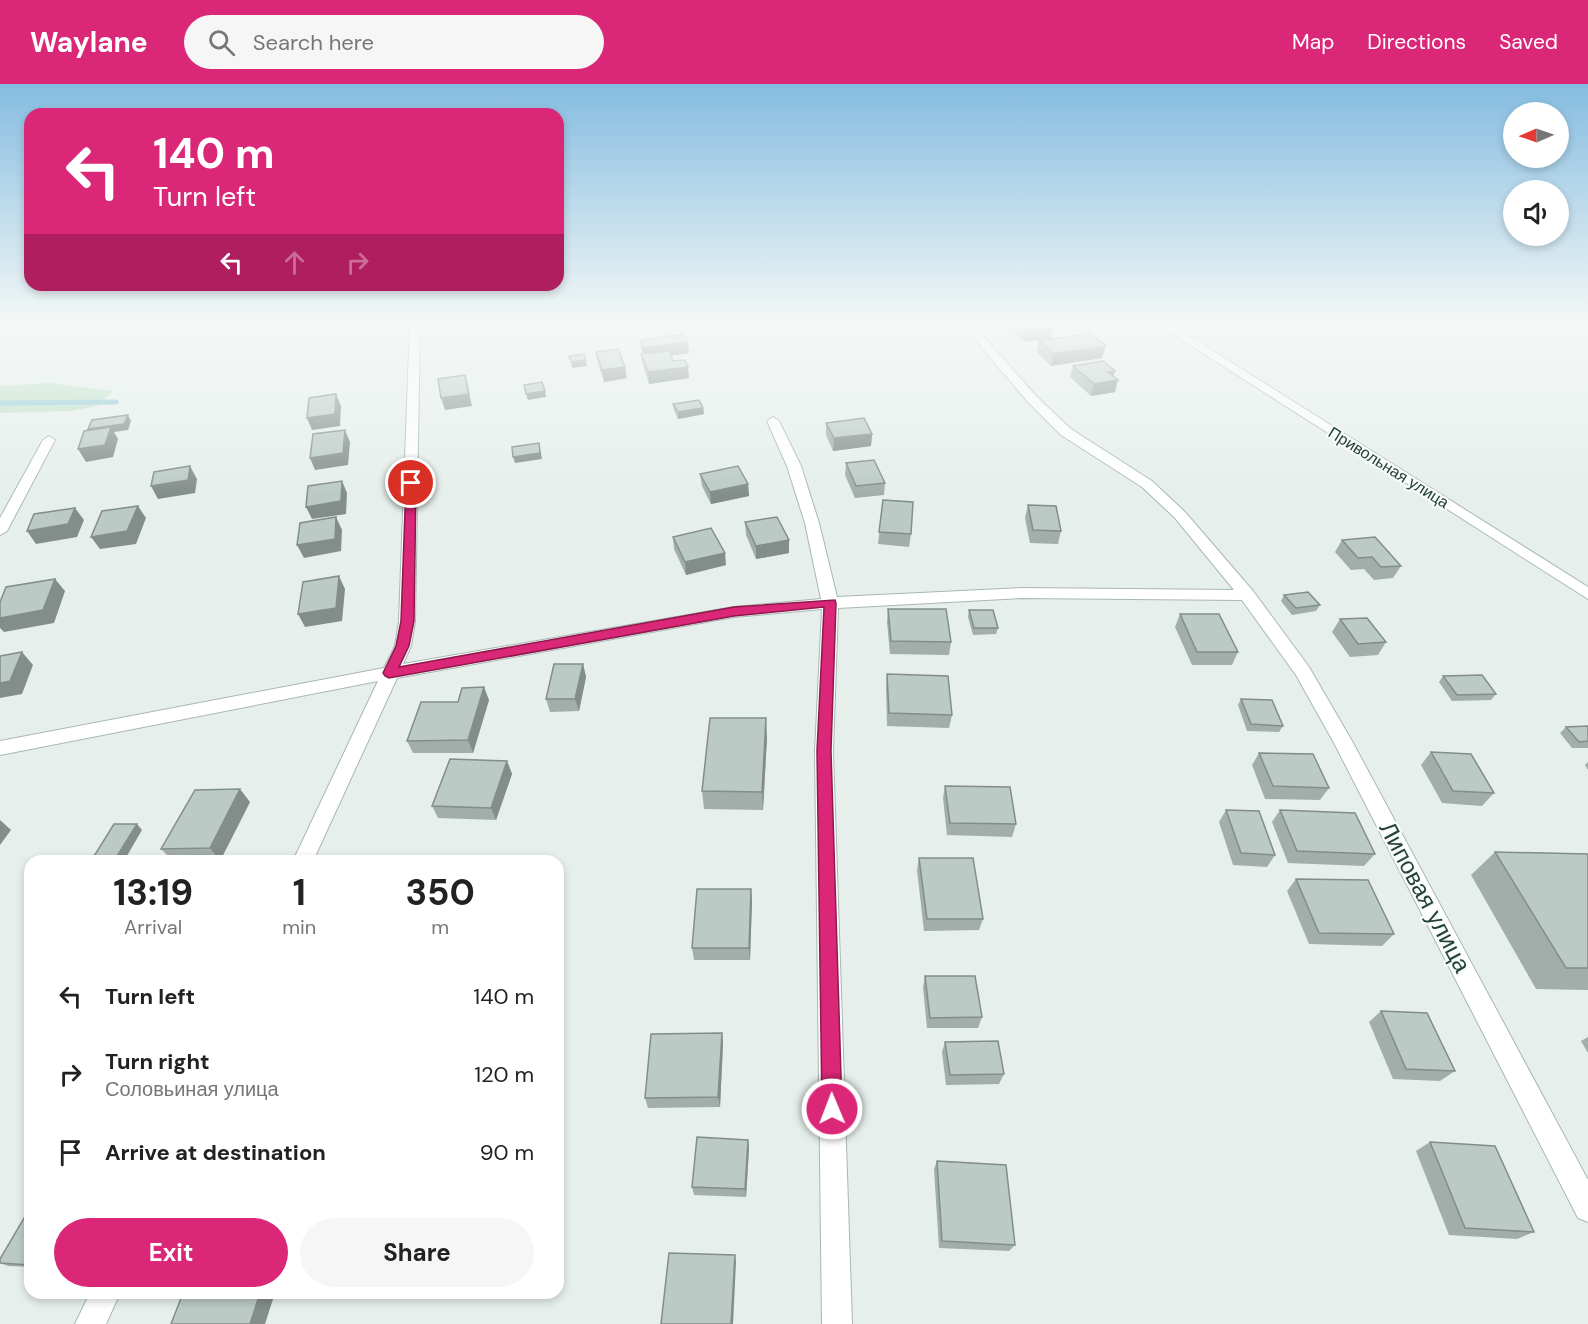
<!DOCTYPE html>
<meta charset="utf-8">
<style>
:root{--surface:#fff;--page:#f6f6f6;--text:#222;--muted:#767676;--accent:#db2777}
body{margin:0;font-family:"DM Sans",sans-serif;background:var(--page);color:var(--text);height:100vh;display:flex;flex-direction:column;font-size:22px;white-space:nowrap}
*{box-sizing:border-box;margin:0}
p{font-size:20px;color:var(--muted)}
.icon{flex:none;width:33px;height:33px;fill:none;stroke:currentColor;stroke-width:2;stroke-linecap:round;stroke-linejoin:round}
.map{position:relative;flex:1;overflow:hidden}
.side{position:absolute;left:24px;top:771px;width:540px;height:444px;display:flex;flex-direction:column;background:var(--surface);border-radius:18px;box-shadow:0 3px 9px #0003}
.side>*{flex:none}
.banner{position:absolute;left:24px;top:24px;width:540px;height:183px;border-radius:18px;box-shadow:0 3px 9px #0003;background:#db2777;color:#fff;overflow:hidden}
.needle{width:39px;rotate:268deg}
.buttons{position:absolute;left:1503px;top:18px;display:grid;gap:12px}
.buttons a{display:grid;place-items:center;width:66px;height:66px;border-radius:50%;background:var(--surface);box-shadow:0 3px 9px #0003;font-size:30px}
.pin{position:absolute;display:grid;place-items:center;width:51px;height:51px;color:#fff;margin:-26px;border:3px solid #fff;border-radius:50%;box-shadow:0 2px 6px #0007}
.me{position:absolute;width:66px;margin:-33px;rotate:359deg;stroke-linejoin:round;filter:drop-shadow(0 0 4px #0008)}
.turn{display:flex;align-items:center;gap:21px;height:126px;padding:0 30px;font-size:27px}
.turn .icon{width:78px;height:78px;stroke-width:2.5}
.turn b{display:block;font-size:42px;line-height:51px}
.lanes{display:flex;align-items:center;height:57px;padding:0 30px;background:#0003;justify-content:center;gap:30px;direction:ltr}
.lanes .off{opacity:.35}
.eta{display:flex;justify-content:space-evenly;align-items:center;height:102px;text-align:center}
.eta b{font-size:36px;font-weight:700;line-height:42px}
.action{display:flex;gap:12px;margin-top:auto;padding:12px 30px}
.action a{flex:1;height:69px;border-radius:36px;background:var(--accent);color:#fff;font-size:24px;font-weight:700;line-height:69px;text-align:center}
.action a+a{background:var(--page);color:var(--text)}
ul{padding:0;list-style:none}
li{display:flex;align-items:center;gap:18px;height:78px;padding:0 30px}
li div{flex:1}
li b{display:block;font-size:22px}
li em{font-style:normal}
header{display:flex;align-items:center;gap:36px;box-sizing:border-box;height:84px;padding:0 30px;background:var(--accent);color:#fff}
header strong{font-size:28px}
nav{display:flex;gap:33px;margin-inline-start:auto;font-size:21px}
.search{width:420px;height:54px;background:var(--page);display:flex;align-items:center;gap:15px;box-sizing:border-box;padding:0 21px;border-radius:33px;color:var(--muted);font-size:22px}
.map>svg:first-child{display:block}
</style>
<header>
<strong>Waylane</strong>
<div class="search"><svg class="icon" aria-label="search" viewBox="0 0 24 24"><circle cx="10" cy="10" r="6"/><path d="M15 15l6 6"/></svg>Search here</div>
<nav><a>Map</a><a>Directions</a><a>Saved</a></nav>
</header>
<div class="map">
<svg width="1588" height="1240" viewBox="0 0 1588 1240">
<rect width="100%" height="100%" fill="#e6efeb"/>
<polygon fill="#bfe0c8" points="49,299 113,307 97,322 71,327 0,329 0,302"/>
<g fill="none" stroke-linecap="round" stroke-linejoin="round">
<polyline stroke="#8ec9d4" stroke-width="5" points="0,319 116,318"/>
<defs>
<g id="minor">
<polygon points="410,238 420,238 415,537 411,562 403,580 734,523 821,515 805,439 787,382 767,337 773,333 779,337 801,382 819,439 837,513 1021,504 1234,506 1175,434 1142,403 1061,351 1028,318 960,238 971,238 1036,312 1071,345 1152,397 1185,428 1253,507 1309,583 1352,657 1588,1096 1588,1138 1578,1134 1334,659 1296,591 1242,516 1021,514 838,524 833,667 852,1240 822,1240 815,667 822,525 734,533 397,594 313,777 293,777 378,597 0,671 0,657 384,584 395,562 399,537"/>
<polygon points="1154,238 1167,238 1588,503 1588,515"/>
<polygon points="49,352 55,356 7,447 0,451 0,434 43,356"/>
<polygon points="90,1209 120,1209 106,1240 75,1240"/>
</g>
</defs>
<use href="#minor" stroke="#a8b8b2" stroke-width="2"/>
<use href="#minor" fill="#fff" fill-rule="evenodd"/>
</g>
<g fill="#a1aea9">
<polygon points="1013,238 1048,238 1051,254 1024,258 1012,245"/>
<polygon points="640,256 689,269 671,272 673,277 689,294 649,300 643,282 641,270 642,270"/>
<polygon points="1039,257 1102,274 1051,282 1037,268"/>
<polygon points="596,268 627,294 604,298 598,279"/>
<polygon points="1073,282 1114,292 1115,308 1091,312 1070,293"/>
<polygon points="673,320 703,324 704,330 678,335 674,326"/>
<polygon points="826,339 872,350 871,362 833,367 826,351"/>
<polygon points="846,379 885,399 884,411 855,414 845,391"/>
<polygon points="700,390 748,400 749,412 711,420 702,402"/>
<polygon points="883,416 911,450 909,463 878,460"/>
<polygon points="1028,421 1061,447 1058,460 1030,459 1025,434"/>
<polygon points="745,438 789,456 789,469 756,475 746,451"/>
<polygon points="673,453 726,481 686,491 674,465"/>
<polygon points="1342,456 1401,482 1393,494 1374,496 1364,485 1351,486 1335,468"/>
<polygon points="1284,511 1320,521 1316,527 1292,531 1281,517"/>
<polygon points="888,525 951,558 949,571 890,570 887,538"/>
<polygon points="969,526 998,544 996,550 973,551 968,533"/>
<polygon points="1180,530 1238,568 1232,581 1192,581 1175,543"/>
<polygon points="1340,535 1386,558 1378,571 1350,573 1332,548"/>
<polygon points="583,580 586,593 579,627 550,628 546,615"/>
<polygon points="887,590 952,631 949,644 887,642 886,603"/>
<polygon points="1443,592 1496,610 1491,616 1452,617 1439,598"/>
<polygon points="1241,615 1283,642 1279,648 1247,647 1238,621"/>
<polygon points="489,616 473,669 413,669 407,657 458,618"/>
<polygon points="1588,642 1588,664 1572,664 1560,649 1566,643"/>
<polygon points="767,653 763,726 704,725 702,707"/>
<polygon points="1431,668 1494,709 1482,722 1442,719 1421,681"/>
<polygon points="1259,669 1329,704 1320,716 1265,715 1252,681"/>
<polygon points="507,677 512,690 496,736 438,734 432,722"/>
<polygon points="1588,678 1588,686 1585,681"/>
<polygon points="945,702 1016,740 1012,753 947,751 943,714"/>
<polygon points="250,718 220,777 173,777 161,765"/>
<polygon points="1226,726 1275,771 1267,783 1233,781 1219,738"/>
<polygon points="1280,726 1375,770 1364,782 1288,779 1272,738"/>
<polygon points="1495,768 1588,770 1588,906 1536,905 1471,791"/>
<polygon points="919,774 983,835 979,846 924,847 917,786"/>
<polygon points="1296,795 1394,850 1382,862 1309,860 1287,807"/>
<polygon points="751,805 752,817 750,876 694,876 692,864"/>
<polygon points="925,892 982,933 978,944 927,944 923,903"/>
<polygon points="1381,927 1455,987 1440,997 1393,995 1369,938"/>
<polygon points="722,949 723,959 720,1023 648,1024 645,1014"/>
<polygon points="1588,953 1588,969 1581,957"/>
<polygon points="945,958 1004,990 999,1000 946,1001 942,968"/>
<polygon points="748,1056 749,1064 746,1113 694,1111 692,1103"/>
<polygon points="1430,1058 1534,1148 1517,1155 1449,1151 1416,1067"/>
<polygon points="937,1077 1015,1161 1009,1167 939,1164 934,1085"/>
<polygon points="30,1129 30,1183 8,1182 0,1179"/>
</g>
<g fill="#838d89">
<polygon points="1053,243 1051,254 1024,258 1026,246"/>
<polygon points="688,258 689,269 645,275 643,264"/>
<polygon points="1106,262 1102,274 1051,282 1054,270"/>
<polygon points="586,276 587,282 572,284 571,278"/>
<polygon points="625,283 627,294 604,298 602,286"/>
<polygon points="688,283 689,294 649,300 648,288"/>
<polygon points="1115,287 1112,297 1118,296 1115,308 1091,312 1094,300 1108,288"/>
<polygon points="465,291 472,322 445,326 441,314"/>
<polygon points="545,307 546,313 528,316 526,310"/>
<polygon points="336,310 341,322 340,342 312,346 307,334"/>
<polygon points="703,324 704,330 678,335 678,328"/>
<polygon points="128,331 131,337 128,346 114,348 118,355 113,373 86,378 78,365 92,351 88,345"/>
<polygon points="345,346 350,358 348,381 315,386 310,374"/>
<polygon points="872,350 871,362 833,367 834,354"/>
<polygon points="539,359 542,375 515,379 513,373"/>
<polygon points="190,382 197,395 195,409 158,415 151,402"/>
<polygon points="342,397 347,409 346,430 312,435 306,423"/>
<polygon points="748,400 749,412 711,420 710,408"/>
<polygon points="138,422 146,434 136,460 100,465 91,453"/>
<polygon points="75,424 84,436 77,453 36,460 27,447"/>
<polygon points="336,433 342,446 341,467 304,474 297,461"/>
<polygon points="789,456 789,469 756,475 756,462"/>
<polygon points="725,469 726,481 686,491 685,478"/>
<polygon points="339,492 345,505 342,537 305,543 298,530"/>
<polygon points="55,495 65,507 54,539 4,548 0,544 0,534"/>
<polygon points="22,568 33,581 22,610 0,614 0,599"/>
<polygon points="583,580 586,593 579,627 575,615"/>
<polygon points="484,603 489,616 473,669 468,656"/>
<polygon points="766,634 767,653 763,726 762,708"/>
<polygon points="507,677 512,690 496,736 491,724"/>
<polygon points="240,705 250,718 220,777 210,764"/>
<polygon points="0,736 11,746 0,761"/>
<polygon points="137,740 142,746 124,777 114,777"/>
<polygon points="751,805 752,817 750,876 749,864"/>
<polygon points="722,949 723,959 720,1023 718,1013"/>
<polygon points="748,1056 749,1064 746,1113 745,1105"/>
<polygon points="735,1171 736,1178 733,1240 731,1240"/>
<polygon points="260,1209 275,1209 265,1240 250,1240"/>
</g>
<g fill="#bbcac4" stroke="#838d89" stroke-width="1.5">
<polygon points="1018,238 1048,238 1053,243 1026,246"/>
<polygon points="1090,249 1106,262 1054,270 1039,257"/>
<polygon points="684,250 688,258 643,264 640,256"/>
<polygon points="618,265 625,283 602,286 596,268"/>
<polygon points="669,267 673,277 685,276 688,283 648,288 641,270"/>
<polygon points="584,270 586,276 571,278 569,272"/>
<polygon points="1103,277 1115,287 1108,288 1118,296 1094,300 1073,282"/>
<polygon points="465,291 469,310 441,314 438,295"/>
<polygon points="542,298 545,307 526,310 524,301"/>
<polygon points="336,310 335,330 307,334 309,314"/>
<polygon points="699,316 703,324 678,328 673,320"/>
<polygon points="128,331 124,340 88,345 92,336"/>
<polygon points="864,334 872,350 834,354 826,339"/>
<polygon points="111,343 105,361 78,365 84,347"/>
<polygon points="345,346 343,369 310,374 313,350"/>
<polygon points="539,359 540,369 513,373 512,363"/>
<polygon points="874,376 885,399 856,402 846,379"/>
<polygon points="190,382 188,396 151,402 154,388"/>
<polygon points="738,382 748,400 710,408 700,390"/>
<polygon points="342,397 341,417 306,423 308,402"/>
<polygon points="883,416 913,418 911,450 879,448"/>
<polygon points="1028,421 1056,422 1061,447 1033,446"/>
<polygon points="138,422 127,447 91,453 102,427"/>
<polygon points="75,424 68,440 27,447 34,430"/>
<polygon points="336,433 335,455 297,461 300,439"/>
<polygon points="777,433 789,456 756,462 745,438"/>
<polygon points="711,444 725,469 685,478 673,453"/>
<polygon points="1375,453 1401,482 1381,483 1372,473 1358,474 1342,456"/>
<polygon points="339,492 336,524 298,530 303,498"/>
<polygon points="55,495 43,526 0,534 0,518 6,503"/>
<polygon points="1308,508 1320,521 1296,524 1284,511"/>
<polygon points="888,525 946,525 951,558 891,557"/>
<polygon points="969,526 993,526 998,544 974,544"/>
<polygon points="1180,530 1219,530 1238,568 1197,568"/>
<polygon points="1367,534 1386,558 1358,560 1340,535"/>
<polygon points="22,568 10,597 0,599 0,572"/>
<polygon points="554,580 583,580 575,615 546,615"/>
<polygon points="887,590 948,592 952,631 889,629"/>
<polygon points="1482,591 1496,610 1457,611 1443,592"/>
<polygon points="484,603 468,656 407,657 421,618 458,618 462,604"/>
<polygon points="1241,615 1272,616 1283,642 1251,640"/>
<polygon points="710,634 766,634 762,708 702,707"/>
<polygon points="1588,642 1588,657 1579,658 1566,643"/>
<polygon points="1431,668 1471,670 1494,709 1453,707"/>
<polygon points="1259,669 1313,670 1329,704 1273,702"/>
<polygon points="450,675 507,677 491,724 432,722"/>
<polygon points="945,702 1010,703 1016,740 950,739"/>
<polygon points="240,705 210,764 161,765 195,706"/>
<polygon points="1226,726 1259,727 1275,771 1241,769"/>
<polygon points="1280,726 1355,729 1375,770 1297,767"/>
<polygon points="114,740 137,740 114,777 91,777"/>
<polygon points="1495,768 1588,770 1588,884 1566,884"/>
<polygon points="919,774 973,774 983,835 927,835"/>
<polygon points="1296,795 1368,796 1394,850 1319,849"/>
<polygon points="697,805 751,805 749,864 692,864"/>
<polygon points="925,892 975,892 982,933 930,934"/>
<polygon points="1381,927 1427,929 1455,987 1406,985"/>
<polygon points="722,949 718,1013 645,1014 651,950"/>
<polygon points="998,957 1004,990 950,991 945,958"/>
<polygon points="697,1053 748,1056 745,1105 692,1103"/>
<polygon points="1430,1058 1495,1062 1534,1148 1465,1144"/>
<polygon points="937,1077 1006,1081 1015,1161 942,1157"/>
<polygon points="27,1129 30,1129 30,1181 0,1179 0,1175"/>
<polygon points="669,1169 735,1171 731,1240 661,1240"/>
<polygon points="183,1209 260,1209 250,1240 171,1240"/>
</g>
<linearGradient id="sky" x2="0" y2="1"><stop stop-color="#84bce0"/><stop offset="0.58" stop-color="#f4f8f6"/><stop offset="1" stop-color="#f4f8f6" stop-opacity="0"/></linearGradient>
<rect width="1588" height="412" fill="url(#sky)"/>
<polygon fill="#db2777" stroke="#8e194d" stroke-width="1.5" points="411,396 416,399 414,537 409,562 399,583 734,523 835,516 836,519 831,667 842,1025 839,1032 832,1035 825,1032 822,1025 817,667 824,523 734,532 389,594 385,592 383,589 396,562 401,537 406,399"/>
<g text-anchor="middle" stroke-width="4.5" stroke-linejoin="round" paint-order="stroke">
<g font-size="16" fill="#24423a" stroke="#f7fbf9">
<text transform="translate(1389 383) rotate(32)" y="6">Привольная улица</text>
</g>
<g font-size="24" fill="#24423a" stroke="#f7fbf9">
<text transform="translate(1425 813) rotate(62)" y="8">Липовая улица</text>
</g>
</g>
</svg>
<div class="buttons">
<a><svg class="needle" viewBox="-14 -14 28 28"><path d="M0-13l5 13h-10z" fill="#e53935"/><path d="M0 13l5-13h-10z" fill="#767676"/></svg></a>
<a><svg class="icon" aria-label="sound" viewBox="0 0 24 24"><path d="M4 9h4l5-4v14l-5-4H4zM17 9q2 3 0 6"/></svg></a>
</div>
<div class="pin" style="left:411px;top:399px;background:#d93025"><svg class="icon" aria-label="arrive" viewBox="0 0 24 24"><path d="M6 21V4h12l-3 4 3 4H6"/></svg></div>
<svg class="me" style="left:832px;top:1025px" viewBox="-20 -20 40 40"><circle r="17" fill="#db2777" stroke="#fff" stroke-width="3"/><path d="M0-11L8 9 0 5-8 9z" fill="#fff"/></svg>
<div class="banner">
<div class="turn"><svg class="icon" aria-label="left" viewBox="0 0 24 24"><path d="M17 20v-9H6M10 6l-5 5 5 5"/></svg><div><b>140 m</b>Turn left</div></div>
<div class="lanes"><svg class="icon" aria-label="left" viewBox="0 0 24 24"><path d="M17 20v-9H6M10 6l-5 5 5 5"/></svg><svg class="icon off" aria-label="ahead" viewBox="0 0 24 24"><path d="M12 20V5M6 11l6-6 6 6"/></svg><svg class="icon off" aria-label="right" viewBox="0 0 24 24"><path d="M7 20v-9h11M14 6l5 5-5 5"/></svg></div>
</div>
<section class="side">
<div class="eta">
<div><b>13:19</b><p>Arrival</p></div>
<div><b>1</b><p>min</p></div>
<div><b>350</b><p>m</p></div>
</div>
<ul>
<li><svg class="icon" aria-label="left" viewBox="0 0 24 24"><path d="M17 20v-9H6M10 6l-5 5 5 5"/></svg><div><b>Turn left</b></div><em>140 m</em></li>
<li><svg class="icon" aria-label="right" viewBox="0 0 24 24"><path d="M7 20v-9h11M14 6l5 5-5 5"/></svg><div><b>Turn right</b><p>Соловьиная улица</p></div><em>120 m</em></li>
<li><svg class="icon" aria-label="arrive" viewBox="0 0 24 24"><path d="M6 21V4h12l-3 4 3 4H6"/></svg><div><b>Arrive at destination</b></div><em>90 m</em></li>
</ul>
<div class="action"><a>Exit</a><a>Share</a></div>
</section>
</div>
